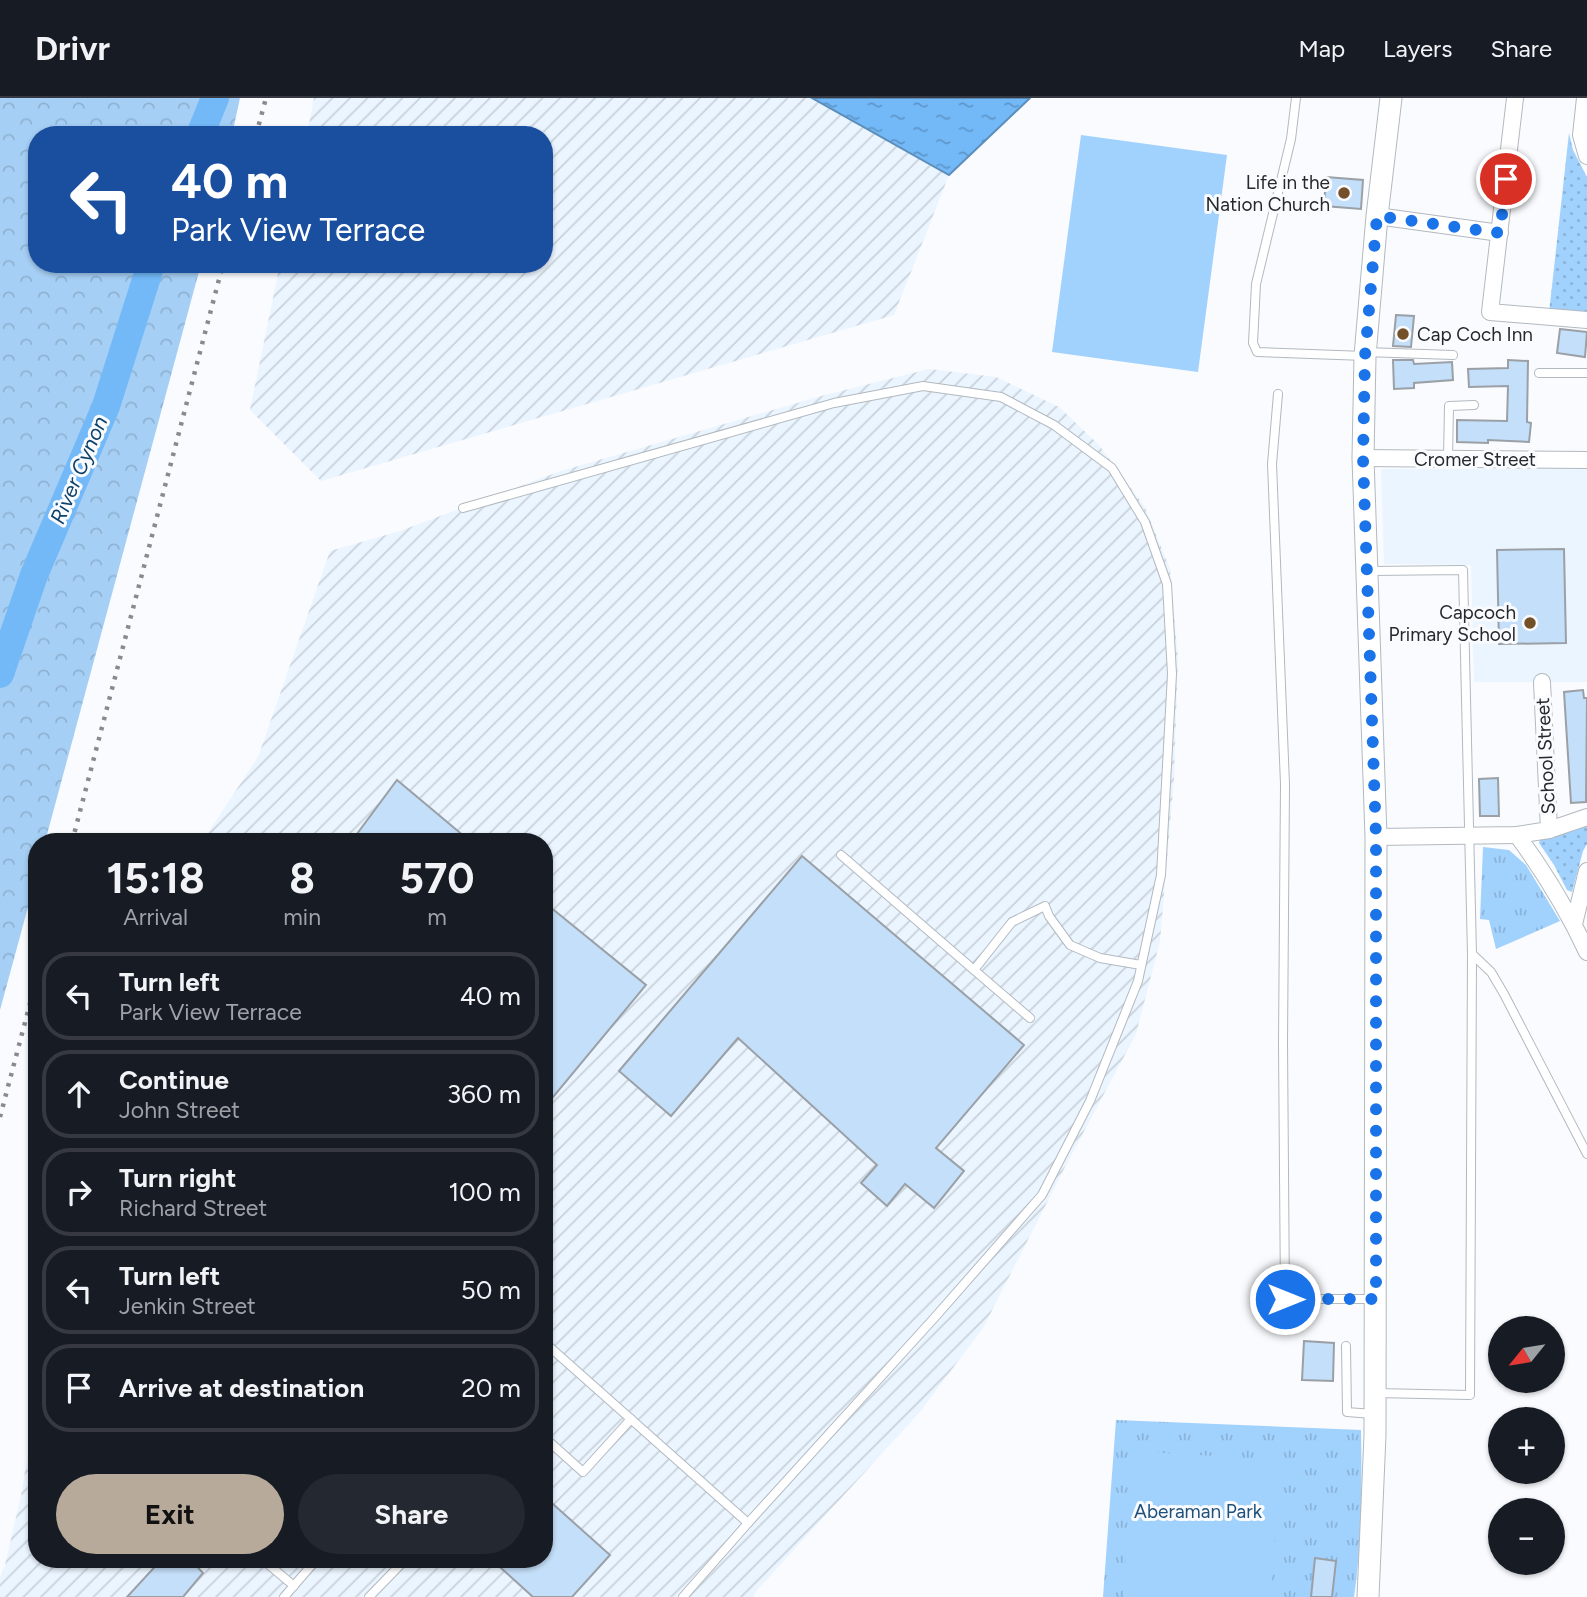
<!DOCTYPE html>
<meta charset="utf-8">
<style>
:root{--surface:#171b24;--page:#242831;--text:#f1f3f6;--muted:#9ea1a6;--line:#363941;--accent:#b8aa9a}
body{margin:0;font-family:Figtree,sans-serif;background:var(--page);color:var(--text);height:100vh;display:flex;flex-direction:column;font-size:26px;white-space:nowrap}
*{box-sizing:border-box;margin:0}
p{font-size:23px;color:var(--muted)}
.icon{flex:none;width:38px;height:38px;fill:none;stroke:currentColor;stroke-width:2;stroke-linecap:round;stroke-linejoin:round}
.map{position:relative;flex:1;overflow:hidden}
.panel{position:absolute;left:28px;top:735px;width:525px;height:735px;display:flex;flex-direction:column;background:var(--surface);border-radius:28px;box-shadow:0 2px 5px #0004}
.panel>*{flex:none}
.guide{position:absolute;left:28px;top:28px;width:525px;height:147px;border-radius:28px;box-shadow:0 2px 5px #0004;background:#1a4fa0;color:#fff;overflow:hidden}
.needle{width:46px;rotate:240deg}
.tools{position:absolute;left:1488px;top:1218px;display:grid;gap:14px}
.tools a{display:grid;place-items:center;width:77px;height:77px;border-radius:50%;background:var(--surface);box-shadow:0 2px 5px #0004;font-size:35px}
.pin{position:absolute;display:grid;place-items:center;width:60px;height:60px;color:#fff;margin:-30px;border:4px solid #fff;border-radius:50%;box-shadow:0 2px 7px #0007}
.me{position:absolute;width:77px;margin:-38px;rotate:90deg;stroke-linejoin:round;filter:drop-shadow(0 0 5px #0008)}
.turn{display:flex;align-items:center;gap:24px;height:147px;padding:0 28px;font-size:32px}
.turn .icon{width:91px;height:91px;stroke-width:2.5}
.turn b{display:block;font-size:49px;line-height:60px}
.eta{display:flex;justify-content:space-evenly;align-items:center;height:119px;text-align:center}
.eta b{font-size:42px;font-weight:700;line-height:49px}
.cta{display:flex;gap:14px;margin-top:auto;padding:14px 28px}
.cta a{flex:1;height:80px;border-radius:42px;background:var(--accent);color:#111;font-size:28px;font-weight:700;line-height:80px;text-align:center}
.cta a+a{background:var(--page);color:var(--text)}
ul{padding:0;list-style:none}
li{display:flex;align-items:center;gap:21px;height:88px;margin:0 14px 10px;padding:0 14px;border:4px solid var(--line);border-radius:28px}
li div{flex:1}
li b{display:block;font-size:26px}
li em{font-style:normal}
header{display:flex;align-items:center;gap:42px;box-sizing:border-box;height:98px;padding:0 35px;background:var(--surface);border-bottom:2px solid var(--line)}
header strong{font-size:33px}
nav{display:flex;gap:38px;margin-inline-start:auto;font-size:24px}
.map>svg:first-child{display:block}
</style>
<header>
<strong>Drivr</strong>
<nav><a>Map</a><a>Layers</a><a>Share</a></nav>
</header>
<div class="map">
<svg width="1587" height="1499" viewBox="0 0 1587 1499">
<defs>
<pattern id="industrial-furrows" width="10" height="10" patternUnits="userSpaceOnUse" patternTransform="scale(1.75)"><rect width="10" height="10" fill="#ebf5ff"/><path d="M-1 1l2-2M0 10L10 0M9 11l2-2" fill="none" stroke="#c9d2db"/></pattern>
<pattern id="grass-dots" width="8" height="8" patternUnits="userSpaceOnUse" patternTransform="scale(1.75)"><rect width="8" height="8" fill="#a1d1fd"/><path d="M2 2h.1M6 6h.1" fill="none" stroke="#8ab3d9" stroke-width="1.8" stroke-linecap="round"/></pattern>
<pattern id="forest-crowns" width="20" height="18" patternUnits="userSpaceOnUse" patternTransform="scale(1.75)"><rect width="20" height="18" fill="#a6cff5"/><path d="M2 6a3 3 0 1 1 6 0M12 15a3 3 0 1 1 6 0" fill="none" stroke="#8fb2d2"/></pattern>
<pattern id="park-tufts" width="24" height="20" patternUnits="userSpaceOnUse" patternTransform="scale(1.75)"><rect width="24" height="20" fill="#a1d1fd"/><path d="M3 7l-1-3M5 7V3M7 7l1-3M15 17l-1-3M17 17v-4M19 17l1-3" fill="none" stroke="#8ab3d9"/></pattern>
<pattern id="water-ripples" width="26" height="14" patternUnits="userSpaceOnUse" patternTransform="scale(1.75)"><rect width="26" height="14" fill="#73b9f8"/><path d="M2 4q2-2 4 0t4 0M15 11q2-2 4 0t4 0" fill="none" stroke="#5e96c9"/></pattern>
</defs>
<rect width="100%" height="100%" fill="#f9fbfe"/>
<polygon fill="#ebf5ff" points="1587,370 1587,584 1474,584 1471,467 1384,466 1381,371"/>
<g fill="url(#industrial-furrows)">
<polygon points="314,0 812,0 949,77 894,217 321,383 250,312 280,166 544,166 544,37 307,37"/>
<polygon points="929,271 996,279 1059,309 1099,347 1145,409 1170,471 1178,560 1174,681 1160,843 1136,936 1064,1071 983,1230 919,1315 758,1491 753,1499 0,1499 0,1479 5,1467 21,1398 37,1300 37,1461 544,1461 544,744 202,744 258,659 330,453 400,433 561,373 825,297"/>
</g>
<g fill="url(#grass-dots)">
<polygon points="1569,35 1573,52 1587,79 1587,217 1549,215"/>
<polygon points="1587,726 1587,746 1583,753 1572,794 1567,792 1554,767 1539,745 1540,741"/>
</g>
<polygon fill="url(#forest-crowns)" points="0,0 240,0 232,37 37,37 37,166 201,166 45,744 37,744 37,776 0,912"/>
<g fill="url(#park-tufts)">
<polygon points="1483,749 1509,752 1526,767 1560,823 1496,851 1489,822 1480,821"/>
<path d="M1116,1322L1361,1332C1362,1388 1362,1444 1354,1499H1103Z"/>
</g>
<g fill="#a1d1fd">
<polygon points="1081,37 1227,57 1198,274 1052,254"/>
<polygon points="1132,1353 1279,1362 1271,1499 1123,1499"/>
</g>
<polygon fill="url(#water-ripples)" stroke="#5c8eba" stroke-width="2" points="812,0 1030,0 949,77"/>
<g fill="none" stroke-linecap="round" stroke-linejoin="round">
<g stroke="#73b9f8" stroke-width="28">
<polyline points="200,37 215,0"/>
<polyline points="0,576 34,477 106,308 151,166"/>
</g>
</g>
<g fill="#c4dff9" stroke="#9aa0a6" stroke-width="2">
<polygon points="1326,79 1363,82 1361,111 1324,108"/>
<polygon points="1396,217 1414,218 1411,249 1393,248"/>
<polygon points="1560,231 1587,234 1585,259 1557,255"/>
<polygon points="1393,262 1413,262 1414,266 1452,264 1453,282 1414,285 1414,290 1394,291"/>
<polygon points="1508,262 1528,263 1527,324 1531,325 1529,344 1488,342 1488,345 1457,344 1457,322 1507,323 1508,288 1469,289 1468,271 1508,270"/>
<polygon points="1564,451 1566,545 1499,546 1497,452"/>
<polygon points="1583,592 1584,600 1587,600 1586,704 1571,705 1564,594"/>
<polygon points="1498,680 1499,718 1480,718 1479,681"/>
<polygon points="397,682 471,744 351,744"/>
<polygon points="802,758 1024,947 936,1050 964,1073 934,1110 905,1086 887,1108 861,1085 877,1067 738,940 671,1018 619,973"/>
<polygon points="544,804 646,887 544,1010"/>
<polygon points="1304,1243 1334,1245 1333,1283 1302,1282"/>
<polygon points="544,1398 610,1457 572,1499 533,1499 491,1461 544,1461"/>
<polygon points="1315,1460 1336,1463 1332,1499 1311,1499"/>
<polygon points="162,1461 190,1461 203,1475 183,1499 127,1499"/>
</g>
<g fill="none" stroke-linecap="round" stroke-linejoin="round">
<defs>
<g id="service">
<polyline points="1296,0 1291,41 1256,186 1253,245 1257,254 1365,258"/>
<polyline points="1365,254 1453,257"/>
<polyline points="1539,275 1587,275"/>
<polyline points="1278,296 1272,366 1285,686 1283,945 1285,1201 1374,1201"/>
<polyline points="1448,360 1449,308 1474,307"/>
<polyline points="463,410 834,305 923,288 1001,299 1054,327 1112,370 1145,424 1167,486 1172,576 1161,777 1138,883 1090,1003 1042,1097 936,1218 748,1425 683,1499"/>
<polyline points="1370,473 1463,472 1472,856 1470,1297 1376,1295"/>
<polyline points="841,757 974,872 1012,824 1045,808 1049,818 1070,847 1100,860 1141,867"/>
<polyline points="1472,856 1491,874 1504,896 1587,1056"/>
<polyline points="974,872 1030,920"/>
<polyline points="544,1244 748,1425"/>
<polyline points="1346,1248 1347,1314 1373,1316"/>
<polyline points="544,1339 583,1374 631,1321"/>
<polyline points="262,1461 294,1488"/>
<polyline points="284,1499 317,1461"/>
<polyline points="369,1499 406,1461"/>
</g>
<g id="minor">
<polyline points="1515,0 1490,214 1587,222"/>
<polyline points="1585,0 1581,37 1587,58"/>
<polyline points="1377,118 1500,135"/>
<polyline points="1363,360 1587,362"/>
<polyline points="1542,584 1549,732"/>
<path d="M1517,737C1545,775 1567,811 1587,854"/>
<polyline points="1376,739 1517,737 1549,732 1587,719"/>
<polyline points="1574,826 1587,773"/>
</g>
<polyline id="secondary" points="1368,1499 1375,1337 1376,739 1363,360 1365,258 1377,118 1391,0"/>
</defs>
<use href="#service" stroke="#b2b9bf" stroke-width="10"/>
<use href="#minor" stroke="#b2b9bf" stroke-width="18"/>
<use href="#secondary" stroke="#b2b9bf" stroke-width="23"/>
<use href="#service" stroke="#fff" stroke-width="8"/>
<use href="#minor" stroke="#fff" stroke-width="16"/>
<use href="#secondary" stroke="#fff" stroke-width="21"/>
<g stroke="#888a8d" stroke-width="4.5" stroke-dasharray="3.5 7" stroke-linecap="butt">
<polyline points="256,37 266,0"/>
<polyline points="72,744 223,166"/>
<polyline points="0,1019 37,879"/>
</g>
</g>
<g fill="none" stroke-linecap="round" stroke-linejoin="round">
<polyline stroke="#1a73e8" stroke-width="12" stroke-dasharray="0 21.6" points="1285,1201 1376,1201 1376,739 1363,360 1365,258 1377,118 1500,135 1506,81"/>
</g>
<g fill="#735029" stroke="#f9fbfe" stroke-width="2.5">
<circle cx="1344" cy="95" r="7"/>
<circle cx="1403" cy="236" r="7"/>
<circle cx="1530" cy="525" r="7"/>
</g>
<g text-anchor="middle" stroke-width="6" stroke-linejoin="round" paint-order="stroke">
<g font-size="19" fill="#26282b" stroke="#f9fbfe" text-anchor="end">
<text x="1330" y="91">Life in the<tspan x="1330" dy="22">Nation Church</tspan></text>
<text x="1417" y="243" text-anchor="start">Cap Coch Inn</text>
<text x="1516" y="521">Capcoch<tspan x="1516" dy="22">Primary School</tspan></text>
</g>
<g font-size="19" fill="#26282b" stroke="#f9fbfe">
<text x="1475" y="368">Cromer Street</text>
<text transform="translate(1545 658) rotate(-93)" y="7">School Street</text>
</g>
<g font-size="19" fill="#1f507a" stroke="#f9fbfe">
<text x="1198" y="1420">Aberaman Park</text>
</g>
<g font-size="21" font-style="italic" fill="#0d4169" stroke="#f9fbfe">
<text transform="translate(79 372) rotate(-67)" y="7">River Cynon</text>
</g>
</g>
</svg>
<div class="tools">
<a><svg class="needle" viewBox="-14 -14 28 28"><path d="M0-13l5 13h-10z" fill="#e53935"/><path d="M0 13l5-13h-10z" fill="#9ea1a6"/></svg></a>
<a>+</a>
<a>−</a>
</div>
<div class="pin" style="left:1506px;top:81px;background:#d93025"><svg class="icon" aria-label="arrive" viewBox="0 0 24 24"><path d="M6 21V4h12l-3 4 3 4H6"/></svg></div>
<svg class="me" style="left:1285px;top:1201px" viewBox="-20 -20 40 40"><circle r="17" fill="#1a73e8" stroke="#fff" stroke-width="3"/><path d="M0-11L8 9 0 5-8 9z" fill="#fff"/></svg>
<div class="guide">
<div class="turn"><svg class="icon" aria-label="left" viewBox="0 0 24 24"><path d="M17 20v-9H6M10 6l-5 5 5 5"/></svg><div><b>40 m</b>Park View Terrace</div></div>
</div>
<section class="panel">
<div class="eta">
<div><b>15:18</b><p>Arrival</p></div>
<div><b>8</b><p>min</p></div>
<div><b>570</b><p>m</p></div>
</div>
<ul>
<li><svg class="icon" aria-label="left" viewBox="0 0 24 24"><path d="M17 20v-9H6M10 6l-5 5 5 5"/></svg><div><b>Turn left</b><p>Park View Terrace</p></div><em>40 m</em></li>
<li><svg class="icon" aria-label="ahead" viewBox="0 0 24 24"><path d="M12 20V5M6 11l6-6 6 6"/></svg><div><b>Continue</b><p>John Street</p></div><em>360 m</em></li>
<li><svg class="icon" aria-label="right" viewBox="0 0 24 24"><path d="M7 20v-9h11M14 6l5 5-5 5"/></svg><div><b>Turn right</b><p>Richard Street</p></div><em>100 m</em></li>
<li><svg class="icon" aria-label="left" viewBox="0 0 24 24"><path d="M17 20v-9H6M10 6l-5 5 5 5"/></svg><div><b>Turn left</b><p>Jenkin Street</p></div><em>50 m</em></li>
<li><svg class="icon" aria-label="arrive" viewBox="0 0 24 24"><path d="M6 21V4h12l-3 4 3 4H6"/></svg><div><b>Arrive at destination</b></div><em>20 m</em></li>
</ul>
<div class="cta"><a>Exit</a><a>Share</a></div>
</section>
</div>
